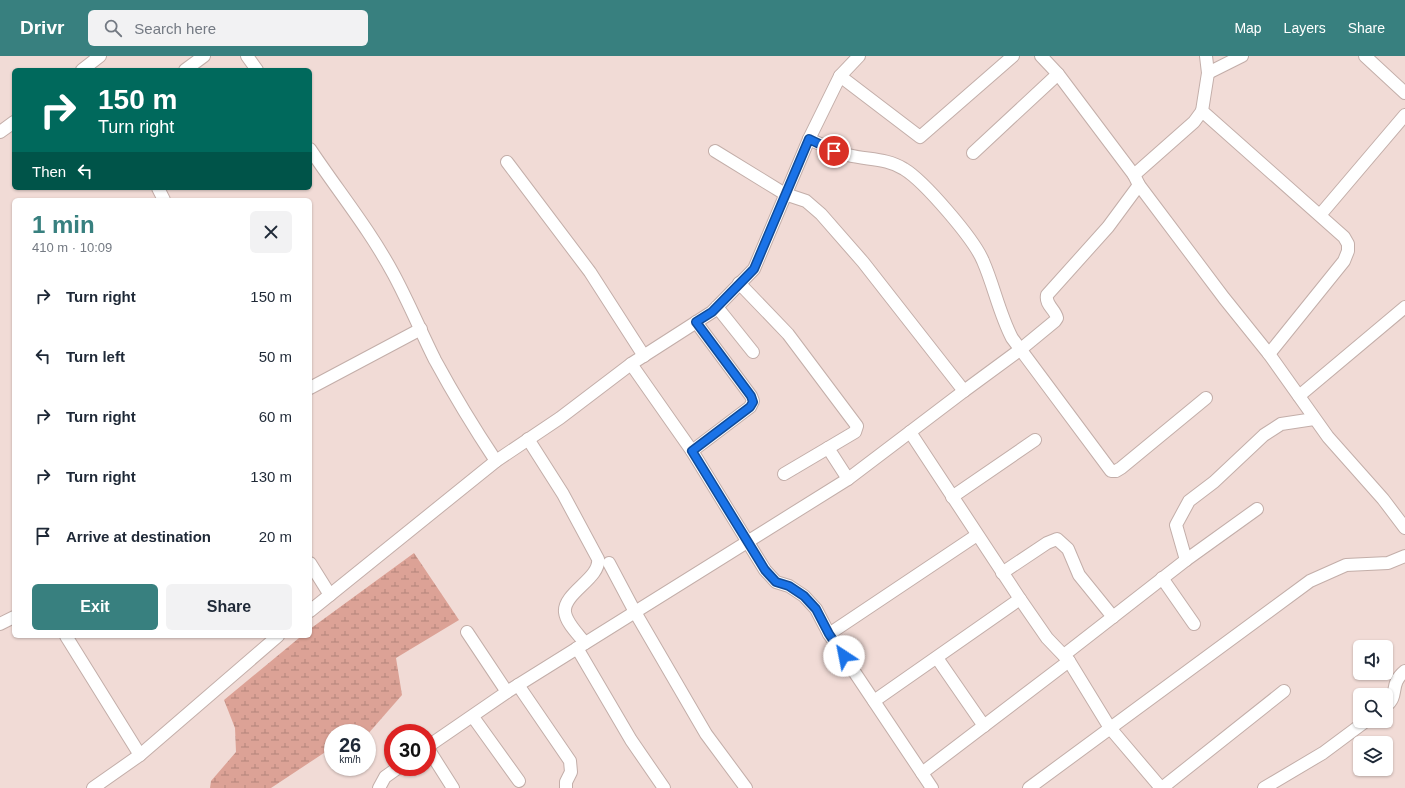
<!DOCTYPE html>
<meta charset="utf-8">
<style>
:root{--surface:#fff;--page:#f2f2f3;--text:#1f2937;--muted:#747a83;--accent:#38807f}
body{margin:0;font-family:Arial,sans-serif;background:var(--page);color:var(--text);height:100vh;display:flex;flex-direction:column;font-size:15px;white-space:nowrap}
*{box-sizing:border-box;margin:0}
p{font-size:13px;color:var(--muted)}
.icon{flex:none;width:22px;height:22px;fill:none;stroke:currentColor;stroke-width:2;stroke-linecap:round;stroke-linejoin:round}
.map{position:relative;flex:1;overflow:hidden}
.details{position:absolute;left:12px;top:142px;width:300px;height:440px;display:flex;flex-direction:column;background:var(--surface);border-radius:6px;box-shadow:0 1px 3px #0004}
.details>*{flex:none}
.hud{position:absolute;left:12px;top:12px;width:300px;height:122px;border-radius:6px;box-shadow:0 1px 3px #0004;background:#00695c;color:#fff;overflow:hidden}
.fabs{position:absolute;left:1353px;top:584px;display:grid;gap:8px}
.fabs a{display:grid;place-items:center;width:40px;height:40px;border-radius:6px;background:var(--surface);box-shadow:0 1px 3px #0004;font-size:20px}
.speed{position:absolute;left:324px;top:668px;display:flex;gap:8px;font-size:20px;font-weight:700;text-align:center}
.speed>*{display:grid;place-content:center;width:52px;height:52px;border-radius:50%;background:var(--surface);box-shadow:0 1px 3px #0004;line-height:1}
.speed small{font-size:10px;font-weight:400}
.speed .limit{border:6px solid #d22;background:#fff;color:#111}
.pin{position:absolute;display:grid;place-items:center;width:34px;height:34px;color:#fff;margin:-17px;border:2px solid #fff;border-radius:50%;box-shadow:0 1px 4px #0007}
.me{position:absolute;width:44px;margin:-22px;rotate:326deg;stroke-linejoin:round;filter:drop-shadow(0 0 3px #0008)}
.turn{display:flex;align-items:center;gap:14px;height:84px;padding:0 20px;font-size:18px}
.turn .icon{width:52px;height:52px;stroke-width:2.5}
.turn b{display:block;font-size:28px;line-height:34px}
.then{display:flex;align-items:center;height:38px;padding:0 20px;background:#0003;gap:8px;font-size:15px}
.round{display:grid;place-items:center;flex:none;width:42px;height:42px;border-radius:6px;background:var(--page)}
.overview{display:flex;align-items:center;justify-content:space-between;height:68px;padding:0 20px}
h1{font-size:24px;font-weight:700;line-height:30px;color:var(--accent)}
.cta{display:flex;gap:8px;margin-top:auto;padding:8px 20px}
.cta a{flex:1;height:46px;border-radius:6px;background:var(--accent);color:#fff;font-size:16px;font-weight:700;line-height:46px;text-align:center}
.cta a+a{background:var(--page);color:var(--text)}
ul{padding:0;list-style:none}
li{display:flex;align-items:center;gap:12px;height:60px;padding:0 20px}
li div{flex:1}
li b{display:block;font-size:15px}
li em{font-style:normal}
header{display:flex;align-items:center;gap:24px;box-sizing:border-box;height:56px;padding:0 20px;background:var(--accent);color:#fff}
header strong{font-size:19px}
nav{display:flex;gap:22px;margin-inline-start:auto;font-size:14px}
.search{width:280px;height:36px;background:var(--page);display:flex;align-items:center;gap:10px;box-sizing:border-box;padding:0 14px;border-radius:6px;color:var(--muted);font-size:15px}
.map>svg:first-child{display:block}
</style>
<header>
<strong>Drivr</strong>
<div class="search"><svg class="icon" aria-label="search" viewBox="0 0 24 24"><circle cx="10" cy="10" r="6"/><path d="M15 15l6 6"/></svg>Search here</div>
<nav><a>Map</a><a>Layers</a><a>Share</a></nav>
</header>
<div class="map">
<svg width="1405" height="732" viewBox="0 0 1405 732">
<defs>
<pattern id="wetland-marsh" width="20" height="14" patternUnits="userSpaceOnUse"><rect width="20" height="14" fill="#dca296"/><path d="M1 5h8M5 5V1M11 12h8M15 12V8" fill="none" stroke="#b3847a"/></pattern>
</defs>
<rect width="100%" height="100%" fill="#f1dbd6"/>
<polygon fill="url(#wetland-marsh)" points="414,497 459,564 396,602 402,639 367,679 367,677 333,677 333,691 271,732 210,732 211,725 236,696 235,672 224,644 299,582 310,580 310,573"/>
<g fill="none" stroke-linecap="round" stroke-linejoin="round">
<defs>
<g id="minor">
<polyline points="247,0 257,14"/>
<polyline points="1041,0 1058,18"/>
<polyline points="1206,0 1208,17 1202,55 1344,181 1348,188 1348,195 1344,205 1269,298"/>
<polyline points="1365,0 1405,37"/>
<polyline points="82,14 100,0"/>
<polyline points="185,14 204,0"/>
<polyline points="1208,17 1242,0"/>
<polyline points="840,20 920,81 1013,0"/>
<polyline points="0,76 14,66"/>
<path d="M809,83C822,89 834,95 848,99C867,104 887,102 904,113C924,125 974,183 983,205C994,230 999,257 1012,282L1111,415H1116L1121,412L1206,342"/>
<path d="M310,93C338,135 370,174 394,219C409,247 421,276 435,304C454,339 474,372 496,405"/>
<polyline points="715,95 785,138 806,145 821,158 863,206 964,335 910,376 1020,543 1047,582 1069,605 1110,672 1161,732"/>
<polyline points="973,97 1058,18 1134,119 1194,66 1202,55"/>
<polyline points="507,106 590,216 644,300"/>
<polyline points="1134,119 1139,129 1224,242 1269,298 1328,381 1383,443 1405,472"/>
<polyline points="158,132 164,144"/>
<polyline points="1320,159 1405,59"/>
<polyline points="739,227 788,278 857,370 855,376 828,392 848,423 910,376"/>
<polyline points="717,251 753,296"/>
<polyline points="631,308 692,395 765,514 776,526 789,530 804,540 816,553 829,578"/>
<polyline points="310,332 421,273"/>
<path d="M964,335L1021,293L1055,265L1057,262C1055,253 1045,249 1047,239L1108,171L1139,129"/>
<polyline points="1299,340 1405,251"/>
<path d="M528,383L563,438L598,503C601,522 563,537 565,556C566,567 579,579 585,587"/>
<polyline points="692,395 750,351 753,345 751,340 696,266"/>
<polyline points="784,418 828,392"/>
<polyline points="952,441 1035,384"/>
<polyline points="1186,504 1176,469 1189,445 1214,426 1264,379 1281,368 1314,363"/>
<polyline points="310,507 330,539"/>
<polyline points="609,507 635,556 706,678 746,732"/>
<polyline points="1002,517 1047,487 1057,483 1068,493 1079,519 1113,561"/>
<polyline points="1162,522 1194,568"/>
<polyline points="310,555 496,405 560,362 631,308 712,256 754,213 809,83 840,20 859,0"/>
<polyline points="0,568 14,561"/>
<polyline points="467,576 507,636"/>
<polyline points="66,580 140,699"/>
<polyline points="577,592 631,684 664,732"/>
<polyline points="1064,599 1186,504 1257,453"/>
<polyline points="937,602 984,670"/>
<polyline points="518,629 570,705 571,716 566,726 566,732"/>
<polyline points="874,645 1020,543"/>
<path d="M1386,650C1400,639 1388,629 1405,615"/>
<polyline points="473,661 519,725"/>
<polyline points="427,691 507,636 848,423"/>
<polyline points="427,691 453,732"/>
<polyline points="922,717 1069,605"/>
<polyline points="93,732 140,699 278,580"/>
<polyline points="379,732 385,721 399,711"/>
<polyline points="932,732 829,578 977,479"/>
<polyline points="1029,732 1310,525 1346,509 1388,507 1405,500"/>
<polyline points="1162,732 1284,635"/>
<polyline points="1264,732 1323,697 1366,665"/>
</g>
</defs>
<use href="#minor" stroke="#c3aea9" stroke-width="14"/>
<use href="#minor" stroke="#fff" stroke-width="12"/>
</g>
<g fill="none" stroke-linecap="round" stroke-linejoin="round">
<defs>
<polyline id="route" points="834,95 809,83 754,213 712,256 696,266 751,340 753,346 750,351 692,395 765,514 776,526 789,530 804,540 816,553 829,578 844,600"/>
</defs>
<use href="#route" stroke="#114b97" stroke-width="10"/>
<use href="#route" stroke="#1a73e8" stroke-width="7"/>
</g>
</svg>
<div class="fabs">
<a><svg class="icon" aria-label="sound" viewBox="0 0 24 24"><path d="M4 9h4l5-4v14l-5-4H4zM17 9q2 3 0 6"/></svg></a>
<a><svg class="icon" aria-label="search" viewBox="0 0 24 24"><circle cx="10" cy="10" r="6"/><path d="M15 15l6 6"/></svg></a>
<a><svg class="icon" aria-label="layers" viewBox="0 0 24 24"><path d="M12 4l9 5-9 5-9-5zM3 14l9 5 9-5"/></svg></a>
</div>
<div class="speed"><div>26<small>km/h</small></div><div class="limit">30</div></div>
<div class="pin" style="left:834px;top:95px;background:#d93025"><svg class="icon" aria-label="arrive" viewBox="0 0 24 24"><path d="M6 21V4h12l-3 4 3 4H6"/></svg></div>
<svg class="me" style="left:844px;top:600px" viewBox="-20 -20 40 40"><circle r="19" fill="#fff"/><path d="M0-13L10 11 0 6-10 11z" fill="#1a73e8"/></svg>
<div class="hud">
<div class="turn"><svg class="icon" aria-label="right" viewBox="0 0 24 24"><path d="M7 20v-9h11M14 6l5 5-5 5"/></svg><div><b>150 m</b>Turn right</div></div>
<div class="then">Then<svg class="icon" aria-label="left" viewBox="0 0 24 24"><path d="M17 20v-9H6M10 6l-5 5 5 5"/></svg></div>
</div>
<section class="details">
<div class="overview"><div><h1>1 min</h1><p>410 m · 10:09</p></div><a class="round"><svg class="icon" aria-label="close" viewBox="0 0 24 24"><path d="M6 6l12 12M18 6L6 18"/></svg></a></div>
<ul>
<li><svg class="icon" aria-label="right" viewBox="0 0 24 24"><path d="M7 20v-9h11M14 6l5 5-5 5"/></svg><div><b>Turn right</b></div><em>150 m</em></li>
<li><svg class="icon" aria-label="left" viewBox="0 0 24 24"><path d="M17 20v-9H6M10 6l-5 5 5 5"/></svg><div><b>Turn left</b></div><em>50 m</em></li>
<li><svg class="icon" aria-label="right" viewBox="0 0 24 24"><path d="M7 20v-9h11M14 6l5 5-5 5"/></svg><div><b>Turn right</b></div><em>60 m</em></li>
<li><svg class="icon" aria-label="right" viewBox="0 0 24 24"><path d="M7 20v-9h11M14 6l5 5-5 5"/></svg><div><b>Turn right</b></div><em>130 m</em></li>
<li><svg class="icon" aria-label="arrive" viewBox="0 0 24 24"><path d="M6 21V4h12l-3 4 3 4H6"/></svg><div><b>Arrive at destination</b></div><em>20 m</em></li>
</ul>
<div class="cta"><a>Exit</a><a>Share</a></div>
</section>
</div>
